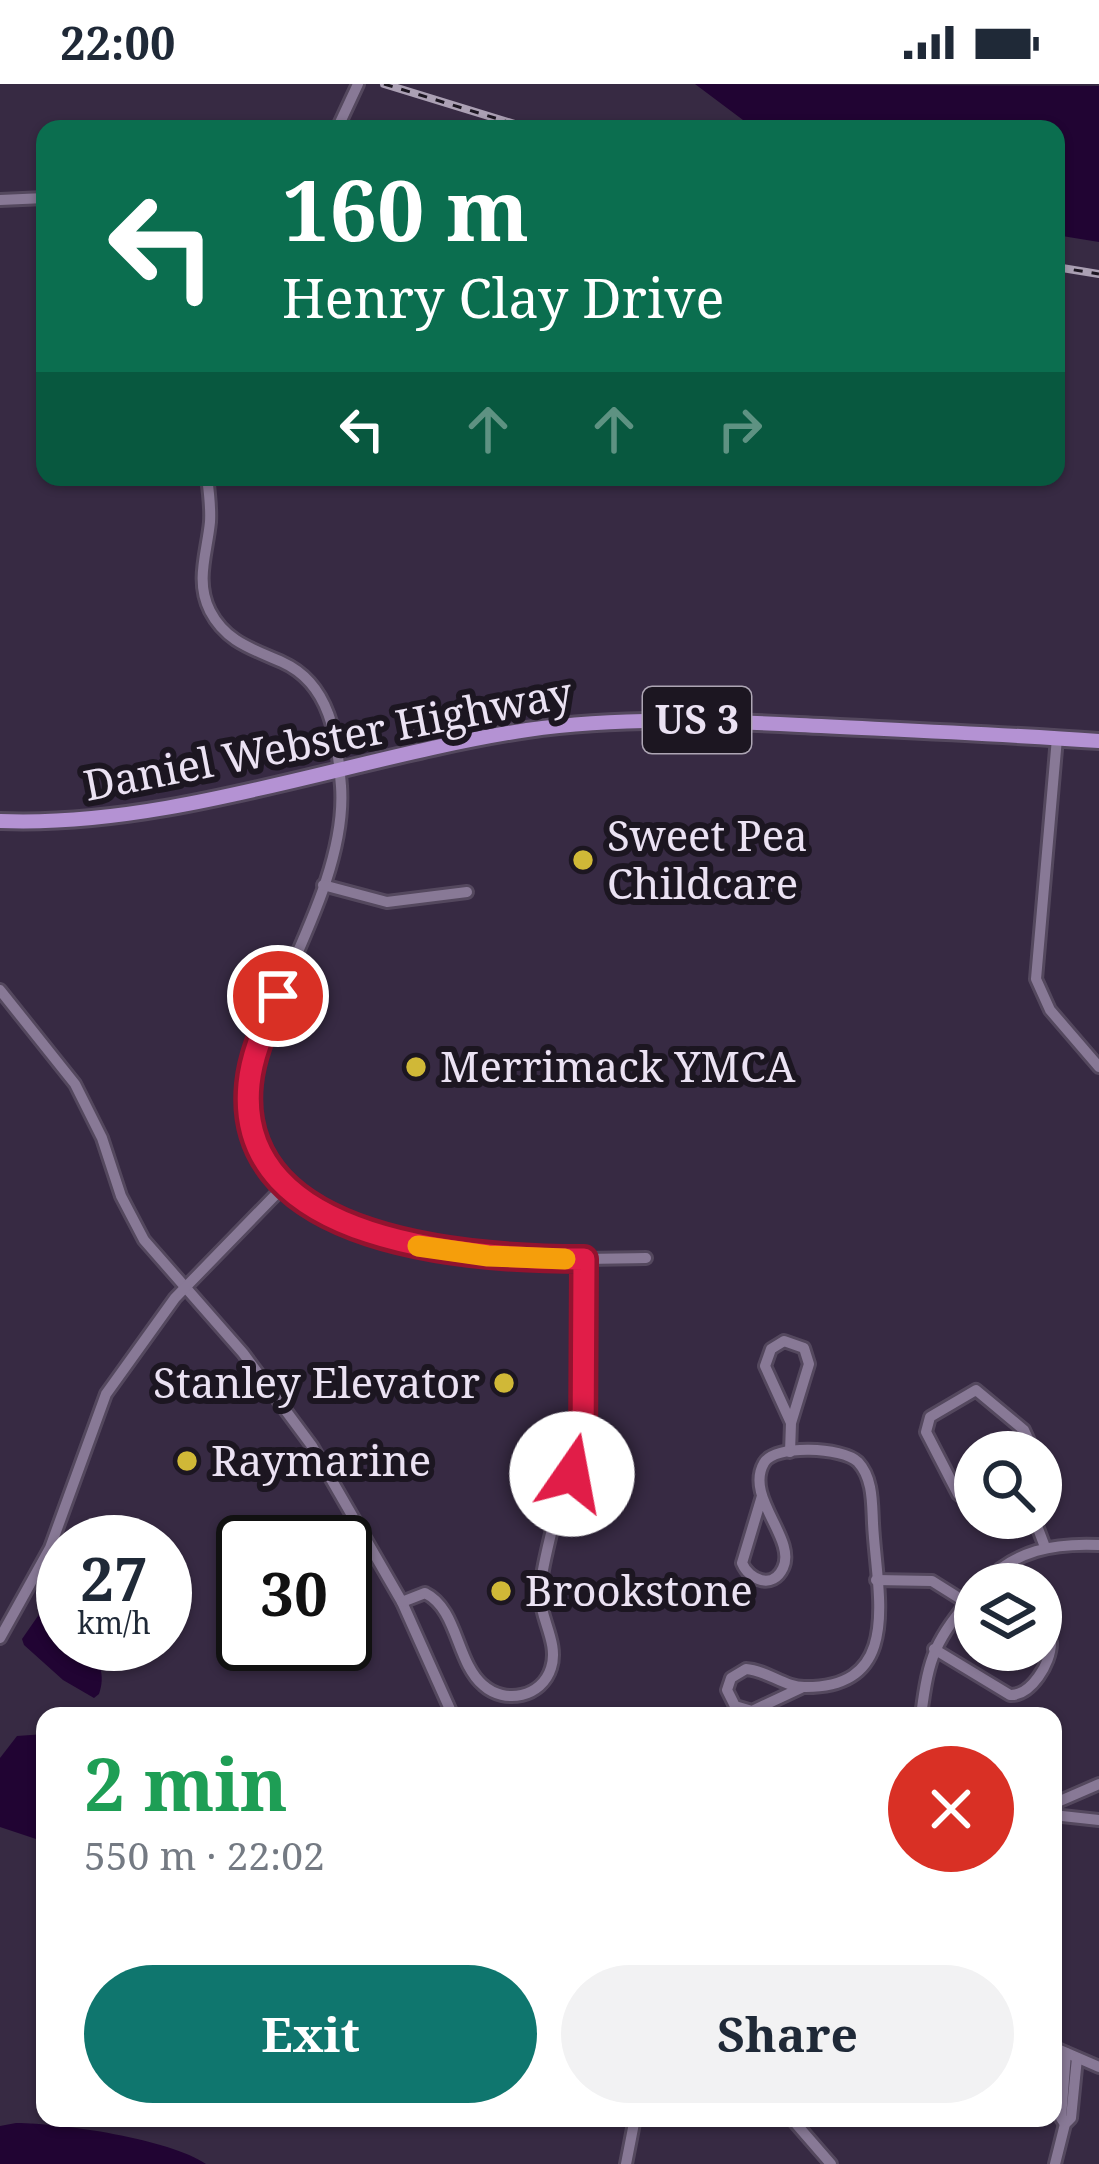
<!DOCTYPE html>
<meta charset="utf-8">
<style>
:root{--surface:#fff;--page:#f2f2f3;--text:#1f2937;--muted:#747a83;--accent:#0f766e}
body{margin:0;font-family:"Noto Serif",serif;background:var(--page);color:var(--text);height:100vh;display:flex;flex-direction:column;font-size:45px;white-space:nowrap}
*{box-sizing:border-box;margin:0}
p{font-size:39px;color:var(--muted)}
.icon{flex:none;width:66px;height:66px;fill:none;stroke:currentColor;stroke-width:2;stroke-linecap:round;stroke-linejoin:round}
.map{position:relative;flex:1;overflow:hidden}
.sheet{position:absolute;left:36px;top:1623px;width:1026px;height:420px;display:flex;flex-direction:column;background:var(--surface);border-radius:24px;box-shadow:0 3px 9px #0004}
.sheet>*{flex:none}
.top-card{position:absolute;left:36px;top:36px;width:1029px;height:366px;border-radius:24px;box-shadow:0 3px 9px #0004;background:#0b6e4f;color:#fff;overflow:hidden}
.fabs{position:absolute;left:954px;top:1347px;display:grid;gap:24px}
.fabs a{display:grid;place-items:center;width:108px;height:108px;border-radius:50%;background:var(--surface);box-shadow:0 3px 9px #0004;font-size:60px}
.speed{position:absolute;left:36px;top:1431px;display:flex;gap:24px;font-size:60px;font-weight:700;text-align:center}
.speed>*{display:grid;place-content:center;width:156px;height:156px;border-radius:50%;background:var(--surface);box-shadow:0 3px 9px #0004;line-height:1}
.speed small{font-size:30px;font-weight:400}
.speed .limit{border:6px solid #111;border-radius:18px;background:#fff;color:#111}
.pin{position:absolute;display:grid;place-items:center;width:102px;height:102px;color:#fff;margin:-51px;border:6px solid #fff;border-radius:50%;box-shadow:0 3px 12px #0007}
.me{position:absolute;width:132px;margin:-66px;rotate:12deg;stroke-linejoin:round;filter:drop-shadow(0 0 9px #0008)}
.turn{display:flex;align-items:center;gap:42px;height:252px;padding:0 48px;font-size:54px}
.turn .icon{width:156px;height:156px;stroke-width:2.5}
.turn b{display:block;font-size:84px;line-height:102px}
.lanes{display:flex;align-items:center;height:114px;padding:0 48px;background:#0003;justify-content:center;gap:60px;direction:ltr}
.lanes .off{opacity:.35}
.round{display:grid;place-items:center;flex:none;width:126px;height:126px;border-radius:63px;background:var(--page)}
.headline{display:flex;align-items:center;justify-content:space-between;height:204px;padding:0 48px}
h1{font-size:72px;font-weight:700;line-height:90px;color:#1e9e55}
.cta{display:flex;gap:24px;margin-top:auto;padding:24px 48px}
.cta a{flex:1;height:138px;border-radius:72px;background:var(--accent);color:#fff;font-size:48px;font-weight:700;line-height:138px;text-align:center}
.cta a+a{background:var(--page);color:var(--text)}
.status{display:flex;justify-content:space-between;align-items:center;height:84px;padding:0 60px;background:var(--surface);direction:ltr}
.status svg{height:33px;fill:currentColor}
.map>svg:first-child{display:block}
</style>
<div class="status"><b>22:00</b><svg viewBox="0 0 49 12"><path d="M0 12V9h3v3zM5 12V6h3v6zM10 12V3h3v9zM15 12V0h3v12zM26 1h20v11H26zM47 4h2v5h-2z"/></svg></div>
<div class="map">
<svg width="1099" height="2080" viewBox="0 0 1099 2080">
<rect width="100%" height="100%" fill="#372a43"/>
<g fill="#210433">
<polygon points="695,0 1099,2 1099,158 1056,151 1056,45 755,45"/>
<path d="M47,1528L63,1533V1560H88C99,1576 106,1591 99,1610L94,1614L63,1596L24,1561L22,1555L40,1529Z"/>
<polygon points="45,1650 45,1758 0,1743 0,1674 17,1652"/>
<path d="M16,2039C62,2039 169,2055 206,2080H0V2042Z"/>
</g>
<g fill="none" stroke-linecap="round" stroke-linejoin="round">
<defs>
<g id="minor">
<polyline points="337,45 358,0"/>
<polyline points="0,116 45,114"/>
<path d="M207,393C209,408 211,423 210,438C207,469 195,497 210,527C226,558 253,565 282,578C331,600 337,654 341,702C347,785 287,883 258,960C213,1084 326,1143 428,1164C499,1179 574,1175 646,1174"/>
<polyline points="1057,654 1036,895 1050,926 1099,983"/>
<polyline points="323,801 387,818 467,808"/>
<polyline points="0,906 75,1000 102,1054 121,1112 144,1156 243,1269 312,1362 402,1518 453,1632"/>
<polyline points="790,1368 791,1339 765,1282 771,1265 784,1257 804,1264 809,1280 791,1339"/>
<path d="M762,1412L742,1479C749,1496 773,1506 783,1484C797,1455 744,1413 764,1379C774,1360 843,1363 858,1378C873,1394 872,1419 873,1439C876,1507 905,1603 806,1603C785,1604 767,1586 746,1585L731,1594L727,1606L735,1622L752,1627L801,1604"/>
<polyline points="975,1423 958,1410 926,1348 930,1333 976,1306 1024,1346 1034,1368"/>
<polyline points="1034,1434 1045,1463"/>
<polyline points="876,1496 932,1497 975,1524"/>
<path d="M983,1500C1016,1466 1053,1459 1099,1461"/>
<path d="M402,1518L425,1509C458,1525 456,1578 483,1601C505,1621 542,1613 551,1584C559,1560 541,1536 540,1512C539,1493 559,1412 568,1395C573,1386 579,1380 583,1371L584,1175"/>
<polyline points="0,1554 50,1464 106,1310 175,1214 285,1101"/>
<path d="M934,1565L1010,1611C1031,1612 1051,1579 1051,1559L1041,1551"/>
<path d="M921,1632C929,1569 935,1558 975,1508"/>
<polyline points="1053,1720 1099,1700"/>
<polyline points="1053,1731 1099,1736"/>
<polyline points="1053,1963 1099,1983"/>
<polyline points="791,2034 831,2080"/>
<polyline points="1065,2040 1061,2034 1066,1969"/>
<polyline points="626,2080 635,2034"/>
<polyline points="1055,2080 1065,2040 1071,2034 1077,1974"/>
</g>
<path id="major" d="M0,737C173,744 355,672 527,646C618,633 708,636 799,641C899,646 999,650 1099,657"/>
</defs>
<use href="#minor" stroke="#54485e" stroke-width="16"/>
<use href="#major" stroke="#54485e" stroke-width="20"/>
<use href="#minor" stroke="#887996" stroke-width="10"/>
<use href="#major" stroke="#b492d3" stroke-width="14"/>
<defs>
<g id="rail">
<polyline points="384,0 531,45"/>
<polyline points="1056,183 1099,190"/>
</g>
</defs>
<use href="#rail" stroke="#aba0b4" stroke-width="8"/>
<use href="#rail" stroke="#1c1621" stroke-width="3" stroke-dasharray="9" stroke-linecap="butt"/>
</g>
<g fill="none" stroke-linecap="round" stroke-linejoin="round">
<defs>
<path id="route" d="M278,912C266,940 252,969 249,1000C233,1161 474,1175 584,1175L583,1371L572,1390"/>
</defs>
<use href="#route" stroke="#92132f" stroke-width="30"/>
<use href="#route" stroke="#e11d48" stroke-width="21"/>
<polyline stroke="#f59e0b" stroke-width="21" points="418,1162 488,1172 565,1175"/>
</g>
<g fill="#d0b837" stroke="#1c1621" stroke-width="4.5">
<circle cx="583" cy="776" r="12"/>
<circle cx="416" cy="983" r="12"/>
<circle cx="504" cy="1299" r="12"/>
<circle cx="187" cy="1377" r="12"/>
<circle cx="501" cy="1507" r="12"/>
</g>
<g text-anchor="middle" stroke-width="12" stroke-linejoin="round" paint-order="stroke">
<rect fill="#1c1621" stroke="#ada5b4" stroke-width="3" x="643" y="603" width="108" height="66" rx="9"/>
<g font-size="39" font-weight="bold" fill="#ebe2f3">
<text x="697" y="650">US 3</text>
</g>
<g font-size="42" fill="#ebe2f3" stroke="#1c1621">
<text transform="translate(328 655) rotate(-11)" y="15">Daniel Webster Highway</text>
</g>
<g font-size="42" fill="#ebe2f3" stroke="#1c1621" text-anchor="start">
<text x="607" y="767">Sweet Pea<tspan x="607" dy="48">Childcare</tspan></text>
<text x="440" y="998">Merrimack YMCA</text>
<text x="480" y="1314" text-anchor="end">Stanley Elevator</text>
<text x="211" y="1392">Raymarine</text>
<text x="525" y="1522">Brookstone</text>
</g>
</g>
</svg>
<div class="fabs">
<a><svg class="icon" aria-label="search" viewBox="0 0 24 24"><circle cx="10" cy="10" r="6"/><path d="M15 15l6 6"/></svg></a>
<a><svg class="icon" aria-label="layers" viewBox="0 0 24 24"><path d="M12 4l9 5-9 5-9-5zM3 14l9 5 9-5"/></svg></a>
</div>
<div class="speed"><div>27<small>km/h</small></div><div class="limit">30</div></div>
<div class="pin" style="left:278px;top:912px;background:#d93025"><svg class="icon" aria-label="arrive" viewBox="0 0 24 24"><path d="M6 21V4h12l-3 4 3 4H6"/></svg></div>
<svg class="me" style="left:572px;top:1390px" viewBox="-20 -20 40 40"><circle r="19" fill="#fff"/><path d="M0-13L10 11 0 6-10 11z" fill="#e11d48"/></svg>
<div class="top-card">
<div class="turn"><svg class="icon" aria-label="left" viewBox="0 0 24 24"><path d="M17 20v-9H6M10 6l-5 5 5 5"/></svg><div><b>160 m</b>Henry Clay Drive</div></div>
<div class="lanes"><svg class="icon" aria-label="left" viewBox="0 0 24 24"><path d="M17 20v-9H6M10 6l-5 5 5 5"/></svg><svg class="icon off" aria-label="ahead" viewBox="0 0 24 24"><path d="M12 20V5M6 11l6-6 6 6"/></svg><svg class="icon off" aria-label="ahead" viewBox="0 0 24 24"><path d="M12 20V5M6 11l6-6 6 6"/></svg><svg class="icon off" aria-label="right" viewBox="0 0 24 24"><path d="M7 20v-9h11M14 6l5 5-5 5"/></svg></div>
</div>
<section class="sheet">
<div class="headline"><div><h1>2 min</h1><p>550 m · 22:02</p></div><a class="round" style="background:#d93025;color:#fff"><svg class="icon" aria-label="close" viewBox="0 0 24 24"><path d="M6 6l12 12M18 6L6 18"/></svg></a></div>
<div class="cta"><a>Exit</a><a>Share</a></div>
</section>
</div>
